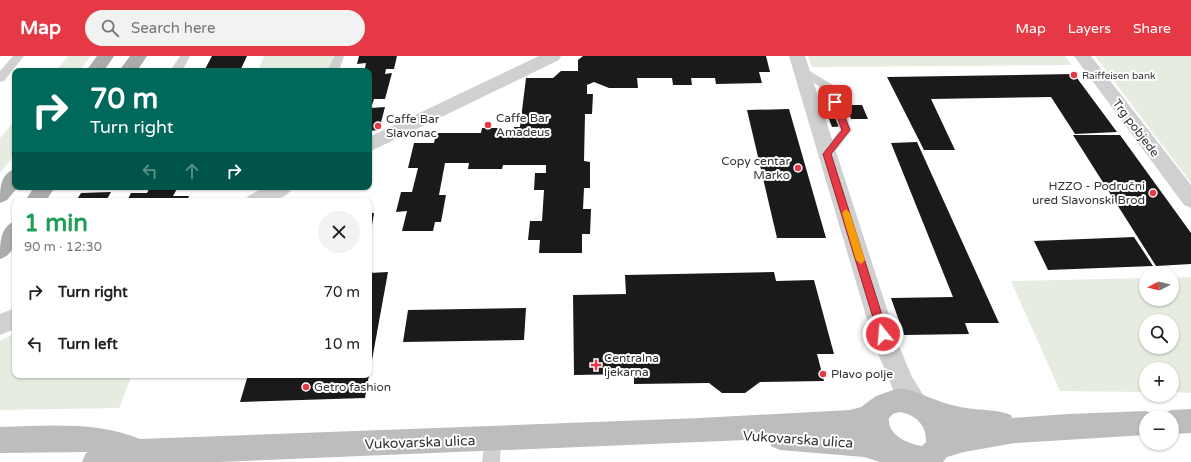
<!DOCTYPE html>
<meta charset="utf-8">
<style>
:root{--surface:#fff;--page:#f2f2f2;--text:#222;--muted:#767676;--accent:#e63946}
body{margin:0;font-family:"Varela Round",sans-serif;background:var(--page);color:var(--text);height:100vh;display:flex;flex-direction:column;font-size:15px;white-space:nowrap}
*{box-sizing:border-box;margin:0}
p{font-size:13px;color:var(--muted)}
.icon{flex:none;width:22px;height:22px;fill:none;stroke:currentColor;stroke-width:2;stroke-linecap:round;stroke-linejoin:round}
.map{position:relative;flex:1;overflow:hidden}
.side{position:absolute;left:12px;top:142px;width:360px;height:180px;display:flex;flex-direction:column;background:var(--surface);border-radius:8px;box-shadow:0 1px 3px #0004}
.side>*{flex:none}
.hud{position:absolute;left:12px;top:12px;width:360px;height:122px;border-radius:8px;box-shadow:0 1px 3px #0004;background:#00695c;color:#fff;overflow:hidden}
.needle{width:26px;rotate:263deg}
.buttons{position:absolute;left:1139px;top:210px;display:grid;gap:8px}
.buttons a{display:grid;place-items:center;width:40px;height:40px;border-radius:50%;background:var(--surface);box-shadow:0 1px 3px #0004;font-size:20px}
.pin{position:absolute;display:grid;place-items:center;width:34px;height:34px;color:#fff;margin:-17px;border-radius:8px;box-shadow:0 2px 6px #0006}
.me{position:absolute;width:44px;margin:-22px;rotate:343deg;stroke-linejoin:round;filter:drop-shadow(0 0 3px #0008)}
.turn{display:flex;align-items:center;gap:14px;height:84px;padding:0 12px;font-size:18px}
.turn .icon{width:52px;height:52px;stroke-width:2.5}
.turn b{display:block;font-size:28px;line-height:34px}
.lanes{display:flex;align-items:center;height:38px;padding:0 12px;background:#0003;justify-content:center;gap:20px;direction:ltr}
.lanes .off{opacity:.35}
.round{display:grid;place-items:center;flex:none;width:42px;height:42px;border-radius:21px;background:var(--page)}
.summary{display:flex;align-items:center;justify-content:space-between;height:68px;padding:0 12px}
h1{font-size:24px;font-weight:700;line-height:30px;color:#1e9e55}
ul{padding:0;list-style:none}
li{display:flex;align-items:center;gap:12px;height:52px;padding:0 12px}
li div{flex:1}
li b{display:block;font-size:15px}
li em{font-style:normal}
header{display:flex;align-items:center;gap:24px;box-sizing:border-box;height:56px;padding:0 20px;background:var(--accent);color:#fff}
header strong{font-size:19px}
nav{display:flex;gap:22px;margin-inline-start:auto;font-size:14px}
.search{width:280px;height:36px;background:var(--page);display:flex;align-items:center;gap:10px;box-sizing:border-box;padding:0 14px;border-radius:22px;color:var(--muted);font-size:15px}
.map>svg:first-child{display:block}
</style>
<header>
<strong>Map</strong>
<div class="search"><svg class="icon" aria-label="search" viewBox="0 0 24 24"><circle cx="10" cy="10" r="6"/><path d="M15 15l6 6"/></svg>Search here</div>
<nav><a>Map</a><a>Layers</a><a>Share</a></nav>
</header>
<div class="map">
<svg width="1191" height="406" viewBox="0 0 1191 406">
<rect width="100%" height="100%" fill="#fff"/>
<g fill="#e6ecdf" fill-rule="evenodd">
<polygon points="68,0 91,0 79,15 56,15"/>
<polygon points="264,0 333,0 328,15 258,15"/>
<polygon points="808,0 1065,0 1071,9 812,11"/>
<polygon points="1095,0 1191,0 1191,127"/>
<polygon points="15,64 15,98 0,117 0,82"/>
<path d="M1191,221V337L1172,336V313H1146V336L1060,335L1011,225L1146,222V243H1172V222ZM1146,265H1172V291H1146Z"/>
<polygon points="15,277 15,319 132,319 119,352 0,354 0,285"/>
</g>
<g fill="#1a1a1a">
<polygon points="212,0 247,0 240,15 204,15"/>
<polygon points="359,0 397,0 394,13 386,13 385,18 392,17 385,43 374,43 371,52 385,51 379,74 369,75 369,15 353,15 354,13 365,12 366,7 357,8"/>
<polygon points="583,0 766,0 770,16 759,16 762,27 716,28 715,22 691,22 692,29 673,29 672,22 637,22 638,32 609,32 594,26 587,29 587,38 593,38 592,58 585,58 584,105 590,106 590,132 584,132 583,153 591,153 590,178 582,178 582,197 539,197 540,184 528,184 530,165 542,165 544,134 534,134 535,117 546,117 546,109 503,109 502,113 468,113 469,107 445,107 439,139 446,139 441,166 435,166 433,175 402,175 407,155 396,156 401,136 412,136 418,112 408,112 414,87 434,87 436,77 481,77 482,72 503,72 503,76 514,76 514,71 520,71 526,22 553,22 561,15 578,15 578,4"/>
<polygon points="1074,18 1117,76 1075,78 1051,41 931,43 955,94 924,94 887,21"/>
<polygon points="837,44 847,70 832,71 822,45"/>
<polygon points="846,49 862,49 868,63 851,63"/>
<polygon points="789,53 826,182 777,182 747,54"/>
<polygon points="1073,79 1120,79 1191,177 1191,208 1156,210"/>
<polygon points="917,86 999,267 965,267 969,278 904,279 891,242 953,241 891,87"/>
<polygon points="150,131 178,131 173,140 189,140 187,145 113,145 114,143 128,143 131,137 147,137"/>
<polygon points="111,136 106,145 76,145 81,137"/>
<polygon points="369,157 374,157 370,182 369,182"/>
<polygon points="1134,181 1153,210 1048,214 1034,185"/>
<polygon points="388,216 370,315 369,315 369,217"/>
<polygon points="774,216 776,225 814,224 834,298 817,298 824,325 760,326 745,337 722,337 709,327 634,328 634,318 574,319 573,239 626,238 625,219"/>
<polygon points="526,252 524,284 403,286 408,254"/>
<polygon points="248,319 369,319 365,342 240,346"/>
</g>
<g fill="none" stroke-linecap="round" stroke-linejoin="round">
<g fill="#d0d0d0" fill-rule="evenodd">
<polygon points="13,0 24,0 4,25 0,26 0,15"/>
<polygon points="180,0 190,0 182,15 170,15"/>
<polygon points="334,0 344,0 339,15 327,15"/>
<polygon points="801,10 833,29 852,74 831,101 823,101 821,98 840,74 824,34 797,15 796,13 797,11"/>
<polygon points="493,375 499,377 501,383 500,406 482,406 485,383 487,377"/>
</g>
<g fill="#d0d0d0" fill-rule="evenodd">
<polygon points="539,0 561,0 559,4 369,96 369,81"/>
<polygon points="789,0 805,0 899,290 912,321 929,348 925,356 916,360 907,356 894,336 875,290"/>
<polygon points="1074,0 1091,0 1191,129 1191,152 1184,149"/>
<path d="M265,131H293C284,148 261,145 245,145L248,140Z"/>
<polygon points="15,252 15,273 0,279 0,258"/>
</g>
<g fill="#bdbdbd" fill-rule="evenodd">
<path d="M899,332C919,335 936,346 956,350C974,355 993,352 1011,359L1012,362L1068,358L1146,355L1155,358L1156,361H1146V379L1015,387L964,396L947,401L943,406H880L864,401L780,394L771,390L768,383L219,406H82L86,397L89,396L0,397V371C48,370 95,365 140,383L700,362L850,354L861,351L876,340ZM899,356C915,358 927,369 926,386L922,390C908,388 887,379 889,362L893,358Z"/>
<polygon points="1191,353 1191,377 1172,378 1172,361 1161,361 1163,357 1172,354"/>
</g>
<g fill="#ababab" fill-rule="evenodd">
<polygon points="97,0 114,0 104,15 86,15"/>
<polygon points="130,0 147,0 137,15 119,15"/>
<path d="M15,113V131H18L7,144L0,147C0,132 0,118 15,113Z"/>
<polygon points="34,131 55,131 46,145 25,145"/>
<path d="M15,165C15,181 18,197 0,203C0,187 0,171 15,165Z"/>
</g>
</g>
<polygon fill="#e63946" stroke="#96252e" points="832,44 839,46 850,74 831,98 888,278 883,282 878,278 823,98 842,74 831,46"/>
<polygon fill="#f59e0b" points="846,153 850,157 865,204 861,208 856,204 842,157"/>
<g fill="#e63946" stroke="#fff" stroke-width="1.5">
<circle cx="1074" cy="19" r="4"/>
<circle cx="488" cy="69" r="4"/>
<circle cx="378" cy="70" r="4"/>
<circle cx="798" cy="112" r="4"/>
<circle cx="1153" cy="137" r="4"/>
<path d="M594 303h4v4h4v4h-4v4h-4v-4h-4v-4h4z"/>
<circle cx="823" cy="318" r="4"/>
<circle cx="306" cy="331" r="4"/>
</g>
<g text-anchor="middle" stroke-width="4" stroke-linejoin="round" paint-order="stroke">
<g font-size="10" fill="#333" stroke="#fff" text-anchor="start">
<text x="1082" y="23">Raiffeisen bank</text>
</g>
<g font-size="12" fill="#333" stroke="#fff" text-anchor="start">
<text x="496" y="66">Caffe Bar<tspan x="496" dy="14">Amadeus</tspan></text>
<text x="386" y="67">Caffe Bar<tspan x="386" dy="14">Slavonac</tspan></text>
<text x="790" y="109" text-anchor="end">Copy centar<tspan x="790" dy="14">Marko</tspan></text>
<text x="1145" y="134" text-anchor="end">HZZO - Područni<tspan x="1145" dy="14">ured Slavonski Brod</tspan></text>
<text x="604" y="306">Centralna<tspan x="604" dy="14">ljekarna</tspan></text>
<text x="831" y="322">Plavo polje</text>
<text x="314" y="335">Getro fashion</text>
</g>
<g font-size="12" fill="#333" stroke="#fff">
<text transform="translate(1136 72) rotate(53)" y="4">Trg pobjede</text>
</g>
<g font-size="14" fill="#333" stroke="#fff">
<text transform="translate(798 383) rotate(4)" y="5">Vukovarska ulica</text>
<text transform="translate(420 386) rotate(-2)" y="5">Vukovarska ulica</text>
</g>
</g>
</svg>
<div class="buttons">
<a><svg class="needle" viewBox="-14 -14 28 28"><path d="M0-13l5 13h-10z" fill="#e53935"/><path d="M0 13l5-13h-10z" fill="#767676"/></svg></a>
<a><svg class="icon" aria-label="search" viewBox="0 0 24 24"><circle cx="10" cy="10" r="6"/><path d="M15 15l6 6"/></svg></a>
<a>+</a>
<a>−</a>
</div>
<div class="pin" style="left:835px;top:46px;background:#d93025"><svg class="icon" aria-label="arrive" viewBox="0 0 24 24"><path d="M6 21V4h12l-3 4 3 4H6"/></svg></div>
<svg class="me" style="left:883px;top:278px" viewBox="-20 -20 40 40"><circle r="17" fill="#e63946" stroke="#fff" stroke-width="3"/><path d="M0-11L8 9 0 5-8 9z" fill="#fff"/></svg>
<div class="hud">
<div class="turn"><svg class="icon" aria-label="right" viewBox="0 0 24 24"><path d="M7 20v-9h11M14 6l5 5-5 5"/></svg><div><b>70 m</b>Turn right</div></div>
<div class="lanes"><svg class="icon off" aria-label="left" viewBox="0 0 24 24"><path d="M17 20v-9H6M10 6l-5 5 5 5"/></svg><svg class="icon off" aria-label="ahead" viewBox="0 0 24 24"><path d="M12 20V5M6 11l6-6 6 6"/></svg><svg class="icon" aria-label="right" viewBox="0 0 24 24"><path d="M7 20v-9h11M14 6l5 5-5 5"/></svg></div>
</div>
<section class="side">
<div class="summary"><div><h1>1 min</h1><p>90 m · 12:30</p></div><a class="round"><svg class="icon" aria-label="close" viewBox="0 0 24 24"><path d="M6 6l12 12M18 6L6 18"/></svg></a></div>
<ul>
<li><svg class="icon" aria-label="right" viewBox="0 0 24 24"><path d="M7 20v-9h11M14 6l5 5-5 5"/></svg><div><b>Turn right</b></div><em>70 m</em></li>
<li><svg class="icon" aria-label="left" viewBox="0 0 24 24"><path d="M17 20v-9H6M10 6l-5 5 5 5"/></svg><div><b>Turn left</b></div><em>10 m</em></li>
</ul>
</section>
</div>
